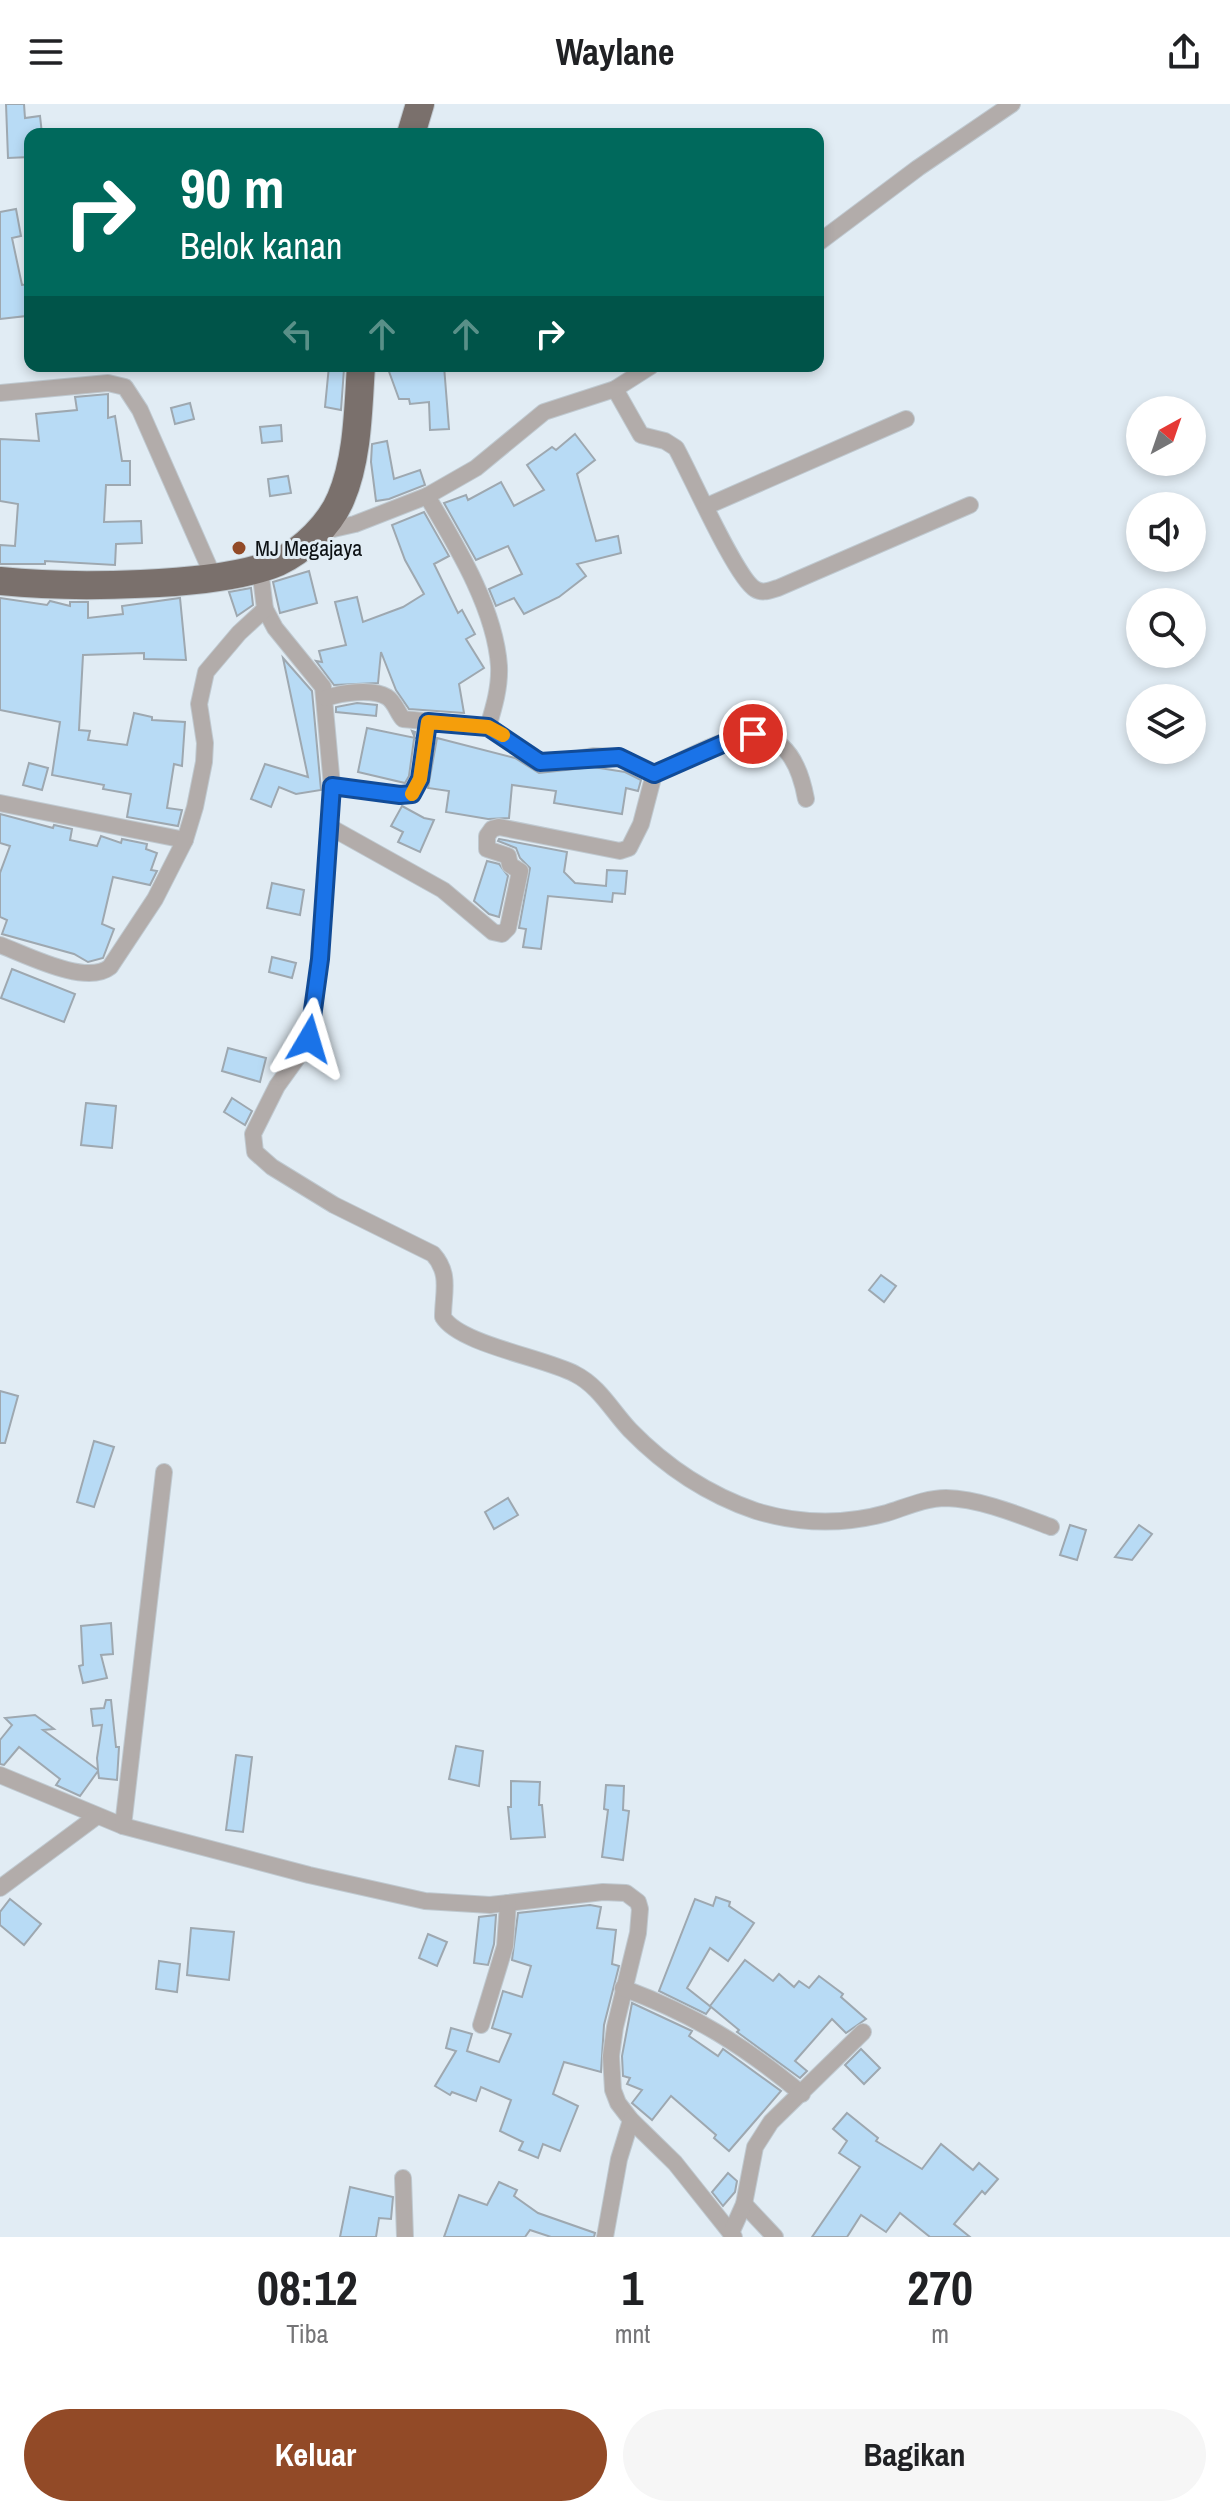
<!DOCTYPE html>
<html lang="id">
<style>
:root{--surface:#fff;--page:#f6f6f6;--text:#202124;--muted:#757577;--accent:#924a27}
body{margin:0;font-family:"Archivo Narrow",sans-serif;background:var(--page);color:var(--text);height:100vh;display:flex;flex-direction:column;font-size:30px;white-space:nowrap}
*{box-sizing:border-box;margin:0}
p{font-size:26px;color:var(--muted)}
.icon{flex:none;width:44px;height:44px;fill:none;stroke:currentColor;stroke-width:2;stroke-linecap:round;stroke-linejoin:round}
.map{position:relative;height:2133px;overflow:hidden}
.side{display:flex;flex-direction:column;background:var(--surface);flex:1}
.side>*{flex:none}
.guide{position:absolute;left:24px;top:24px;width:800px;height:244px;border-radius:16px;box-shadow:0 4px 12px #0003;background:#00695c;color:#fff;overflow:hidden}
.needle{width:52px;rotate:40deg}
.buttons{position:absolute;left:1126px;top:292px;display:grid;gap:16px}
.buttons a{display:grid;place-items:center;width:80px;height:80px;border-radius:50%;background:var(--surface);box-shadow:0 4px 12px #0003;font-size:40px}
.pin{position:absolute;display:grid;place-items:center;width:68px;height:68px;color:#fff;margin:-34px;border:4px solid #fff;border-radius:50%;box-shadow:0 2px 8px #0007}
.me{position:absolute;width:88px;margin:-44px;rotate:7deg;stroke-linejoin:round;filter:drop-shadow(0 0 6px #0008)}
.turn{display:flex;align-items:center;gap:28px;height:168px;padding:0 24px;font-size:36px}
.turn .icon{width:104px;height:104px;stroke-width:2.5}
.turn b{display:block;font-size:56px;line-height:68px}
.lanes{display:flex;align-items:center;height:76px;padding:0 24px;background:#0003;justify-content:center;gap:40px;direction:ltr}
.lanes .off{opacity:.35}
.eta{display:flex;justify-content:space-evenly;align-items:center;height:136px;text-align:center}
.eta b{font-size:48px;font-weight:700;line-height:56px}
.cta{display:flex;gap:16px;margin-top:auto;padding:16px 24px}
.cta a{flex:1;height:92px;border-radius:48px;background:var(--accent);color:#fff;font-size:32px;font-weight:700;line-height:92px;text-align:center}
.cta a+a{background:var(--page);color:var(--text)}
header{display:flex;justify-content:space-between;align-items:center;height:104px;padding:0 24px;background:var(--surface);font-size:36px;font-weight:700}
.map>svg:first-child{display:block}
</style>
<header><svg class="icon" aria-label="menu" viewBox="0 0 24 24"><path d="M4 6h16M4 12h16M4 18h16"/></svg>Waylane<svg class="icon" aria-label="share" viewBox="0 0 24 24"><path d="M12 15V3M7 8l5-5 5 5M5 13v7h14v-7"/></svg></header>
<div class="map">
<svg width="1230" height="2133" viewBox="0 0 1230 2133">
<rect width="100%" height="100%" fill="#e1ecf4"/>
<g fill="#b8dbf5" stroke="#9ea8b0" stroke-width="2">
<polygon points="6,0 24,0 25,14 40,12 42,30 30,30 30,53 8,54"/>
<polygon points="16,105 21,132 12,134 22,181 30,180 30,208 26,208 26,212 0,215 0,108"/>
<polygon points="329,262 344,265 341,306 325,303"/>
<polygon points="387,262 444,262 449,325 430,326 429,298 410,300 409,295 399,295"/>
<polygon points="108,290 108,314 115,312 122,357 130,357 130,381 106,381 104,418 141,417 142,439 116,440 115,461 45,457 45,460 0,460 0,441 15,442 18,400 0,397 0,335 39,337 36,310 77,306 75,293"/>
<polygon points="190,299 194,315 175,320 171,304"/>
<polygon points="281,321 282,337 262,339 260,323"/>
<polygon points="575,330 595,356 577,370 596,437 618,432 621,449 577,460 586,472 559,493 524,510 514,494 496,502 489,485 522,470 508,442 476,456 444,399 466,391 468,396 501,378 514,402 544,386 527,361 552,343 556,346"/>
<polygon points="387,337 394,375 420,366 425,381 389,395 376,397 371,358 372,340"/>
<polygon points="288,372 291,389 270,392 268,375"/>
<polygon points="424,408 449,452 434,460 458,509 462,506 475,530 466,535 484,564 459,580 464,609 409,605 396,586 381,548 378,579 334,581 316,557 322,558 319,547 346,541 335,498 357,493 363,518 403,503 424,490 405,456 392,421"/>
<polygon points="309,467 317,499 280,509 273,478"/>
<polygon points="251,484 253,501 237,512 229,488"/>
<polygon points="0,494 47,501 50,497 70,502 70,498 88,498 88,514 123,510 122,502 180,494 186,556 144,555 144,549 83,551 79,626 90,627 88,636 127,641 134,609 152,613 152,616 185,618 182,662 174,660 167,704 182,706 178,722 127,713 131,690 103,685 104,681 52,671 60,618 0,606"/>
<polygon points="283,554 312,587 321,686 296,690 279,683 271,703 251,695 265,660 308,673"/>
<polygon points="357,599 377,601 376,612 336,608 336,603"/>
<polygon points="367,624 415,634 412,627 415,628 409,672 405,679 358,668"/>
<polygon points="437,634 515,654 539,669 593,663 625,668 641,676 638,687 626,684 622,710 554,699 556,687 512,681 509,714 488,715 446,708 449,687 428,684"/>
<polygon points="29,659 48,664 42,686 23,681"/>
<polygon points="402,702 424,714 434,716 420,748 398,738 403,728 391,722"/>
<polygon points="0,710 53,724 54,721 72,725 70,736 97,742 101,732 121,739 122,735 147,740 146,745 157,749 151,766 157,767 150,781 113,773 102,820 114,825 103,854 88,858 74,850 2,830 7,816 0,813 0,769 10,742 0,739"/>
<polygon points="499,735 567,748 564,768 575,779 606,782 607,766 627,767 625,790 613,789 612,798 548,792 541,845 523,843 526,825 519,824 530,764 520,754 516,744 498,737"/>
<polygon points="487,757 499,760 508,772 499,813 489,810 474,797"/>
<polygon points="272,779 304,786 300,811 267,804"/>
<polygon points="272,853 296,859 292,874 269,868"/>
<polygon points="12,865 75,890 64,918 1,894"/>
<polygon points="228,944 266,954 260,978 222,967"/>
<polygon points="232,994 252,1007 245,1021 224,1008"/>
<polygon points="86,999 116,1002 112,1044 81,1041"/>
<polygon points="881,1171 896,1182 884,1198 869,1186"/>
<polygon points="0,1287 18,1292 5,1339 0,1339"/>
<polygon points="94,1337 114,1343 94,1403 77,1398"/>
<polygon points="508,1394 518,1411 494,1425 485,1408"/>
<polygon points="1070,1421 1086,1426 1077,1456 1060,1451"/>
<polygon points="1139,1421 1152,1430 1132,1456 1115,1453"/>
<polygon points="111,1519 113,1550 101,1551 107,1574 83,1579 79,1562 83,1561 81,1522"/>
<polygon points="106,1596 111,1596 116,1643 119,1643 117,1676 99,1674 98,1667 80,1692 56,1681 60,1675 19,1643 4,1661 0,1660 0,1636 12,1621 5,1614 35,1611 54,1625 43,1626 98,1666 97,1654 102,1621 93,1622 91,1605 104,1604"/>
<polygon points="456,1642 483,1647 479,1682 449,1675"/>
<polygon points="236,1651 252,1653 243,1728 226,1726"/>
<polygon points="511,1677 540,1678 539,1701 542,1701 545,1733 511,1735 508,1703 511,1703"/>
<polygon points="606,1681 624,1682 623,1706 629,1707 623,1756 602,1753 608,1706 604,1705"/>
<polygon points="716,1793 730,1798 729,1802 754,1819 728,1857 710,1844 687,1884 711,1903 706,1910 659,1887 695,1795 713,1802"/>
<polygon points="10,1795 41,1820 24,1841 0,1821 0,1808"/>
<polygon points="590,1801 601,1803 597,1824 616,1826 612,1860 619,1862 604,1921 601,1968 564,1958 553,1990 578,2002 560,2047 543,2040 538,2054 519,2046 523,2038 500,2027 511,1996 481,1983 476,1997 452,1988 450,1991 435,1982 456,1947 446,1944 451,1924 472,1930 467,1947 499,1958 511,1930 492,1924 503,1887 522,1893 531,1862 512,1856 518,1809"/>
<polygon points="496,1811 494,1840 488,1861 474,1859 479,1813"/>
<polygon points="191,1824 234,1828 229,1876 187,1871"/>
<polygon points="428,1830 447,1838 437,1862 419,1854"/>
<polygon points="745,1856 773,1877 779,1870 794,1883 799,1877 809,1884 819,1872 843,1890 841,1893 866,1915 846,1929 832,1915 795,1957 807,1967 800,1974 737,1928 739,1926 710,1902"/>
<polygon points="159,1857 180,1860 177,1888 156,1885"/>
<polygon points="632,1899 692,1927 689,1932 718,1952 723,1945 781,1987 729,2047 714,2034 716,2031 671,1992 652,2016 632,1999 642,1986 627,1980 630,1974 623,1972 622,1952"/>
<polygon points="861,1945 880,1964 864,1980 845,1961"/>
<polygon points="847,2009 878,2034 876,2037 922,2065 941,2040 973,2066 979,2059 998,2075 985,2090 982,2087 954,2120 970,2133 930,2133 900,2109 886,2128 861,2111 847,2133 812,2133 860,2063 839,2049 847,2037 833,2025"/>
<polygon points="728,2069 737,2077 735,2088 723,2102 712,2088"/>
<polygon points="499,2078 517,2086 514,2092 538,2109 595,2129 594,2133 551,2133 530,2126 525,2133 444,2133 459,2091 487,2101"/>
<polygon points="350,2083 393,2093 391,2115 379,2114 376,2133 340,2133"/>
</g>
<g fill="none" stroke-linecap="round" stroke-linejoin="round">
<defs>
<g id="minor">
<polyline points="818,139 918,64 1012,0"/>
<path d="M615,285L641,331L665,337L676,344C690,369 736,474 755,485C763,490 770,486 778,484L970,401"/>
<polyline points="0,289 108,279 125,283 140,306 213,472"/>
<path d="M427,392C456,441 495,504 499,562C500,583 494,603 488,623"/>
<polyline points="707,402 906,315"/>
<polyline points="320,428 355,420 427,392 476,364 544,308 615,285 651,262"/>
<path d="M265,505L275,524L323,583L332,682L320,855L311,928L305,943L277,982L253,1030L255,1048L272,1063L334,1101L433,1150C451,1170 443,1189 443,1213C459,1240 545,1254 575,1270C599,1282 612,1307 630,1326C666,1363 706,1390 756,1407C799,1420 844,1421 887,1409C906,1403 926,1394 946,1394C981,1395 1019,1411 1051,1423"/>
<path d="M326,594C341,589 372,584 387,593C395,598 397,608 403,615L488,623L540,658H560L593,652L619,653L654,670"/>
<polyline points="332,682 400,691 412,690 420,675 428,618"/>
<polyline points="0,699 185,736"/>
<path d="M330,723L443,786L493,828L502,830L508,824L520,767L510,761L508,752L487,745V732L492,725L499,723L620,747L629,744L641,720L654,670C717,640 787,592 806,695"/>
<path d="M0,841C27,851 86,882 110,863L155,795L185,736L195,703L204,658L205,639L199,600L206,568L239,529L265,505L260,465"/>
<polyline points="0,1671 123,1722 309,1771 425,1797 490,1801 603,1788 626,1789 638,1798 640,1805 638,1829 615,1923 611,1952 613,1986 618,1999 631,2016 675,2059 734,2133"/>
<polyline points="123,1722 164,1368"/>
<polyline points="0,1784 97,1712"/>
<path d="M623,1884C695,1911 743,1941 802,1990"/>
<polyline points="481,1921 505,1842 508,1799"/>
<polyline points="403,2074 405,2133"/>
<polyline points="744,2100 775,2133"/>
<polyline points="731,2129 744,2100 755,2043 771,2018 863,1928"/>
<polyline points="605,2133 619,2055 631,2016"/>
</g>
<g id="trunk">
<polyline points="411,30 420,0"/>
<path d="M0,477C67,484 217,484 278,458C303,447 331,419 341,394C358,354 358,305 361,262"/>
</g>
</defs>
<use href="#minor" stroke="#bfc9d0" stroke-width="18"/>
<use href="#trunk" stroke="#bfc9d0" stroke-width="30"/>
<use href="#minor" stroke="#b2acaa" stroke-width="16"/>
<use href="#trunk" stroke="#7a706c" stroke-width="28"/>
</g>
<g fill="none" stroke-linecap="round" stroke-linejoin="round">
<defs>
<polyline id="route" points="309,935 320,855 332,682 400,691 412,690 420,675 428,618 488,623 540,658 619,653 654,670 736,634 753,630"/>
</defs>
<use href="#route" stroke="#114b97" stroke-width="20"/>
<use href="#route" stroke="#1a73e8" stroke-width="14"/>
<polyline stroke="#f59e0b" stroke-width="14" points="412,690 420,675 428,618 488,623 503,631"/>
</g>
<circle fill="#924a27" stroke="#e1ecf4" stroke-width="3" cx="239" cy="444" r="8"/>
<g text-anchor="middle" stroke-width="6" stroke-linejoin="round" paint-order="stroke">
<g font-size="22" fill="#0c1013" stroke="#e1ecf4" text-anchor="start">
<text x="255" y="452">MJ Megajaya</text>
</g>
</g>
</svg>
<div class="buttons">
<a><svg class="needle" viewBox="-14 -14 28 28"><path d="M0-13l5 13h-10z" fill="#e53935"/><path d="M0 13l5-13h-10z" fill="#757577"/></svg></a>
<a><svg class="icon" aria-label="sound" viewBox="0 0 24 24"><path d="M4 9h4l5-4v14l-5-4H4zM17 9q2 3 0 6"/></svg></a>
<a><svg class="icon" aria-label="search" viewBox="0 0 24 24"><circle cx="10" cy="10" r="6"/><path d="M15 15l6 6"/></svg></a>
<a><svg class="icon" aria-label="layers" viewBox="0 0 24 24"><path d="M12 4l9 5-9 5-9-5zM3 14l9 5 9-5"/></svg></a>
</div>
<div class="pin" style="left:753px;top:630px;background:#d93025"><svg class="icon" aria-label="arrive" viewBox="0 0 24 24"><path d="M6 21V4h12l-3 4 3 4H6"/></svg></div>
<svg class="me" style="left:309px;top:935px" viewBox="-20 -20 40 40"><path d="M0-17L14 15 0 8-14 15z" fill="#1a73e8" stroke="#fff" stroke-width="4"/></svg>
<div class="guide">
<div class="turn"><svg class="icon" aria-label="right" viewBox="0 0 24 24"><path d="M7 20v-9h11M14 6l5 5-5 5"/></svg><div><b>90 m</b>Belok kanan</div></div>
<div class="lanes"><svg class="icon off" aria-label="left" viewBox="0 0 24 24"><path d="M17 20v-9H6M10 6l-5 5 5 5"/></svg><svg class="icon off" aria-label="ahead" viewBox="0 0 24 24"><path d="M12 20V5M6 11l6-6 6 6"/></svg><svg class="icon off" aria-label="ahead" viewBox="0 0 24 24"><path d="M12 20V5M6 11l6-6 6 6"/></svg><svg class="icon" aria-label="right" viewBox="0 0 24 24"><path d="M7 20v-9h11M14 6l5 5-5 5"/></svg></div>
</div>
</div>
<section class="side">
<div class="eta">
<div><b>08:12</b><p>Tiba</p></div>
<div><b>1</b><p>mnt</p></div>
<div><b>270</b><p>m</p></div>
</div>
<div class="cta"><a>Keluar</a><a>Bagikan</a></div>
</section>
